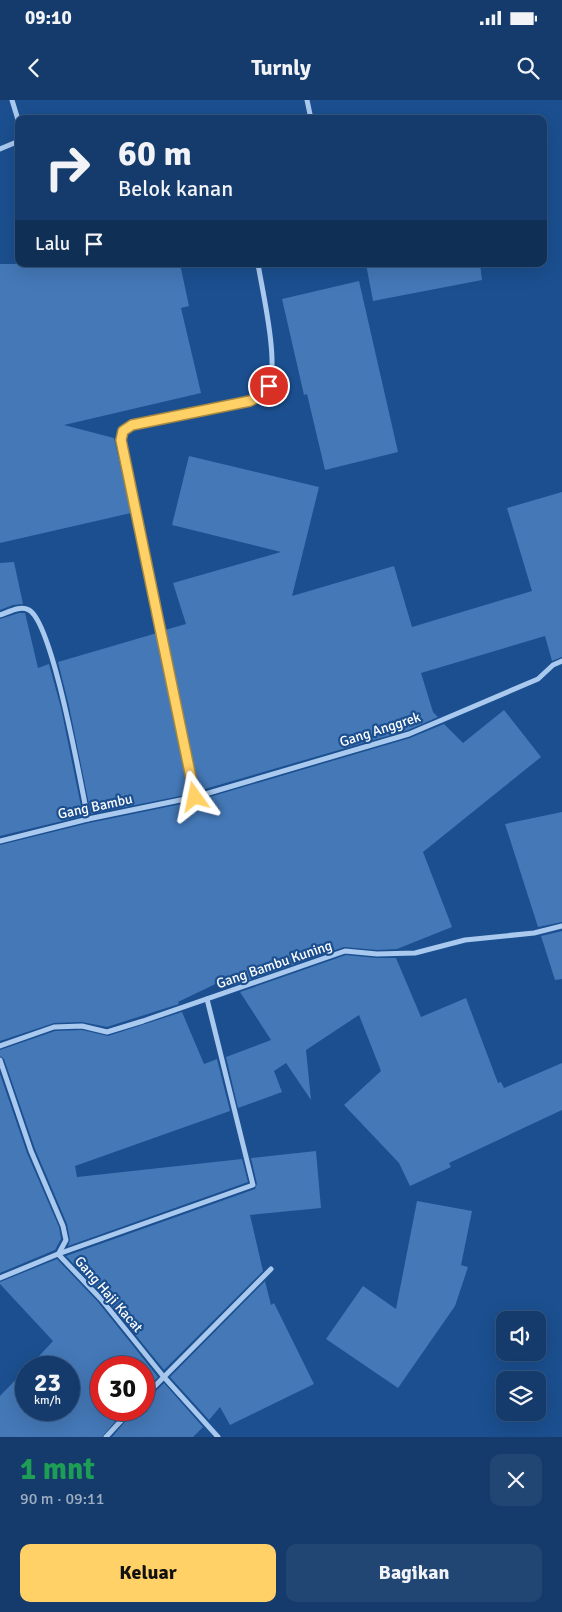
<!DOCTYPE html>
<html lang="id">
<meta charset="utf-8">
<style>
:root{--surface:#143b6b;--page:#214673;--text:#f1f3f6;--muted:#9dadc1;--line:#33557e;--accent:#ffd166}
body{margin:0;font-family:Signika,sans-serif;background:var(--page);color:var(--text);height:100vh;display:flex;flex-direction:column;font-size:19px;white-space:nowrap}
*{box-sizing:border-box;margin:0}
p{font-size:16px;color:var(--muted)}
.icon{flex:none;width:28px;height:28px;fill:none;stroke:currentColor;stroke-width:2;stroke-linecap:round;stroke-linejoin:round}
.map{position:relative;height:1337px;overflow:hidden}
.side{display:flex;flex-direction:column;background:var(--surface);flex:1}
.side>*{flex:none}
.guide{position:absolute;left:15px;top:15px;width:532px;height:152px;border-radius:10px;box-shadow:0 5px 20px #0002,0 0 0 1px var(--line);background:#143b6b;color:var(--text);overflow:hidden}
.tools{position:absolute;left:496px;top:1211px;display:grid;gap:10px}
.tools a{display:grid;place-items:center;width:50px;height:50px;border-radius:10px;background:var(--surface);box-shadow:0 5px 20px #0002,0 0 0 1px var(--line);font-size:25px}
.speed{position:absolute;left:15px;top:1256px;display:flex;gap:10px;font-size:25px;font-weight:700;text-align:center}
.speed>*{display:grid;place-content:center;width:65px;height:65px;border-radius:50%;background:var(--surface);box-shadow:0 5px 20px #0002,0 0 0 1px var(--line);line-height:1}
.speed small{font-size:12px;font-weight:400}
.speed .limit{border:8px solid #d22;background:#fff;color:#111}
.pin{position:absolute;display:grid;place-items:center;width:42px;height:42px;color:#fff;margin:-21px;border:2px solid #fff;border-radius:50%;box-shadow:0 1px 5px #0007}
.me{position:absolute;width:55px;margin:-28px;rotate:348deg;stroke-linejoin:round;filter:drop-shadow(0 0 4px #0008)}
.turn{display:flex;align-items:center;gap:18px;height:105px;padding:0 20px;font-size:22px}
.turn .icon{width:65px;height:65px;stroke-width:2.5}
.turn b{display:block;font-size:35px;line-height:42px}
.then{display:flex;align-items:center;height:48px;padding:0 20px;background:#0003;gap:10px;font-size:19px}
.round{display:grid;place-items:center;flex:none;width:52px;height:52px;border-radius:10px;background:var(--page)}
.overview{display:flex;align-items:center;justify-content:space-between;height:85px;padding:0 20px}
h1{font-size:30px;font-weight:800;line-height:38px;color:#1e9e55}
.button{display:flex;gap:10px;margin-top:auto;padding:10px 20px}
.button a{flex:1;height:58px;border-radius:10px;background:var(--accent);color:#111;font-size:20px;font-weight:800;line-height:58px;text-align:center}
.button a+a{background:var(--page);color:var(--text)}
.status{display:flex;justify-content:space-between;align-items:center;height:35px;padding:0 25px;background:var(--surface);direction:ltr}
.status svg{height:14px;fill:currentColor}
header{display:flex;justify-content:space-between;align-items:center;height:65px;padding:0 20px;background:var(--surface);font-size:22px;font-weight:800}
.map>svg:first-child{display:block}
</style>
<div class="status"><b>09:10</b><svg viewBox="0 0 49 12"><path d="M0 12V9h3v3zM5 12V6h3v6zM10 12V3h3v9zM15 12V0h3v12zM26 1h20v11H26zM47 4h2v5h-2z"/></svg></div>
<header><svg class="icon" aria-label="back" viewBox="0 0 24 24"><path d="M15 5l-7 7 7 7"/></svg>Turnly<svg class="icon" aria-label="search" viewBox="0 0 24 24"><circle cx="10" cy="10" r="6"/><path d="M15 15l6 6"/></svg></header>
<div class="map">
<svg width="562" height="1337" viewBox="0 0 562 1337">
<rect width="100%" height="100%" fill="#1b4f8f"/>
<g fill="#4478b7">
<polygon points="0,164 180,164 189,206 181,208 201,293 64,325 114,338 131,413 0,443"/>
<polygon points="366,164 480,164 482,180 373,201"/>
<polygon points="359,181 398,352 325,370 307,294 304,295 282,199"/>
<polygon points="189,356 319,387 292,496 394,466 412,527 532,491 507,408 562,392 562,557 552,561 545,536 421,573 433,612 438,617 408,630 198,691 165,530 186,524 173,483 281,452 172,425"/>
<polygon points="14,462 23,504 13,505 0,510 0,463"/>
<polygon points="19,513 25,513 38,568 49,564 61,608 83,716 0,736 0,519"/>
<polygon points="157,533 190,694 91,714 69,606 58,562"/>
<polygon points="504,610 541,657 423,752 452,827 397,849 377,850 344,847 235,885 230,877 178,902 179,904 107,927 82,922 54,923 0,941 0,745 89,723 196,701 410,638 444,624 463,643"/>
<polygon points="562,712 562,822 538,827 505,724"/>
<polygon points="562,831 562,879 555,880 541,836"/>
<polygon points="346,855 377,858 396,858 421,917 466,898 498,983 501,982 504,988 562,963 562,1010 449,1063 451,1067 410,1086 399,1063 344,1005 381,971 359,915 306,950 311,1000 286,963 274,971 282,992 238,1008 226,957 271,940 240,892"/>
<polygon points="182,912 204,964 217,959 230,1011 75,1066 77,1077 242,1059 248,1082 68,1146 70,1140 67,1124 35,1049 4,959 0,956 0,950 55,931 82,930 108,936"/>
<polygon points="0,974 27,1053 59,1127 61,1139 55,1150 0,1173"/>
<polygon points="316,1051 321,1108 250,1115 263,1171 164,1270 104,1196 66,1156 255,1089 257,1084 251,1058"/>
<polygon points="417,1101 472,1111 461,1165 468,1167 455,1206 398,1288 326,1239 363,1186 396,1209"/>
<polygon points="57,1159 98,1202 158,1277 144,1291 144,1268 101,1268 101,1310 125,1310 102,1337 0,1337 0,1296 26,1269 26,1310 69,1310 69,1268 28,1268 53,1241 0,1184 0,1182"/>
<polygon points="265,1181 271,1205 274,1203 314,1284 230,1325 220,1307 209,1320 170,1277"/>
<polygon points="164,1283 203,1327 193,1337 112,1337 135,1310 144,1310 144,1301 147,1300"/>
</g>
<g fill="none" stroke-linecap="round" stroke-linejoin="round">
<g stroke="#a9c9ee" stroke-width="5">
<polyline points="12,0 19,23"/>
<polyline points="307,0 311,19"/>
<polyline points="0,49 19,41"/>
<path d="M0,515C9,512 20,505 29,510C53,523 81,686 88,719"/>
<path d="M195,697L121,340L123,331L132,325L250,301C257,298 264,294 268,287C280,266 262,189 258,164"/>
<polyline points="0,741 88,719 195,697 409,634 538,579 553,565 562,561"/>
<polyline points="0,946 54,927 82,926 107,932 143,921 345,851 377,854 415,853 465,840 534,833 562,826"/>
<polyline points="0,960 31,1051 63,1126 66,1140 59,1153"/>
<polyline points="58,1154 253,1085 207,899"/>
<polyline points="0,1178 58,1154 101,1199 163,1276 218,1337"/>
<polyline points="144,1297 271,1169"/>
<polyline points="106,1337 131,1310"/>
</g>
</g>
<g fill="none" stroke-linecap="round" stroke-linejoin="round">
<defs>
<polyline id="route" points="195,697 121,340 123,331 132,325 250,301 263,294 269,286"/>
</defs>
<use href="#route" stroke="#a68842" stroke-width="12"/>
<use href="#route" stroke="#ffd166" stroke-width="9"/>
</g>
<g text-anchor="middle" stroke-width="4.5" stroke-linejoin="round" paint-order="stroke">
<g font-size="14" fill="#fff" stroke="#1b4f8f">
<text transform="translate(380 629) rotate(-18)" y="5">Gang Anggrek</text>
<text transform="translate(95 706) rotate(-12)" y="5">Gang Bambu</text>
<text transform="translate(274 864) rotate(-19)" y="5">Gang Bambu Kuning</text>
<text transform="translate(109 1194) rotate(49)" y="5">Gang Haji Kacat</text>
</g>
</g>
</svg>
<div class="tools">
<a><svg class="icon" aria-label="sound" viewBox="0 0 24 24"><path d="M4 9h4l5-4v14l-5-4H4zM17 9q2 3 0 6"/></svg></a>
<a><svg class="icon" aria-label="layers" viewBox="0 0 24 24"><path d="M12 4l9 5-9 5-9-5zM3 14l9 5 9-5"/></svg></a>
</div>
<div class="speed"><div>23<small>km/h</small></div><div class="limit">30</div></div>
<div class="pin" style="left:269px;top:286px;background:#d93025"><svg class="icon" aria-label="arrive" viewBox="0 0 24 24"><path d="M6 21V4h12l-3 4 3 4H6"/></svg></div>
<svg class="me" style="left:195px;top:697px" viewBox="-20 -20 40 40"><path d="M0-17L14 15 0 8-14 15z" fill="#ffd166" stroke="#fff" stroke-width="4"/></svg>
<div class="guide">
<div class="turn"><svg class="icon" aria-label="right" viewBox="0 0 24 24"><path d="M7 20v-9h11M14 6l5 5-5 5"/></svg><div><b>60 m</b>Belok kanan</div></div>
<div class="then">Lalu<svg class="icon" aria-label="arrive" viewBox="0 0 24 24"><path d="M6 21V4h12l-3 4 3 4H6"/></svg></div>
</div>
</div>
<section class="side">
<div class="overview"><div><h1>1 mnt</h1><p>90 m · 09:11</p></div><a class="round"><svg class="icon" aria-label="close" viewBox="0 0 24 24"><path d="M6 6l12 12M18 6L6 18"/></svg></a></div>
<div class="button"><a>Keluar</a><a>Bagikan</a></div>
</section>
